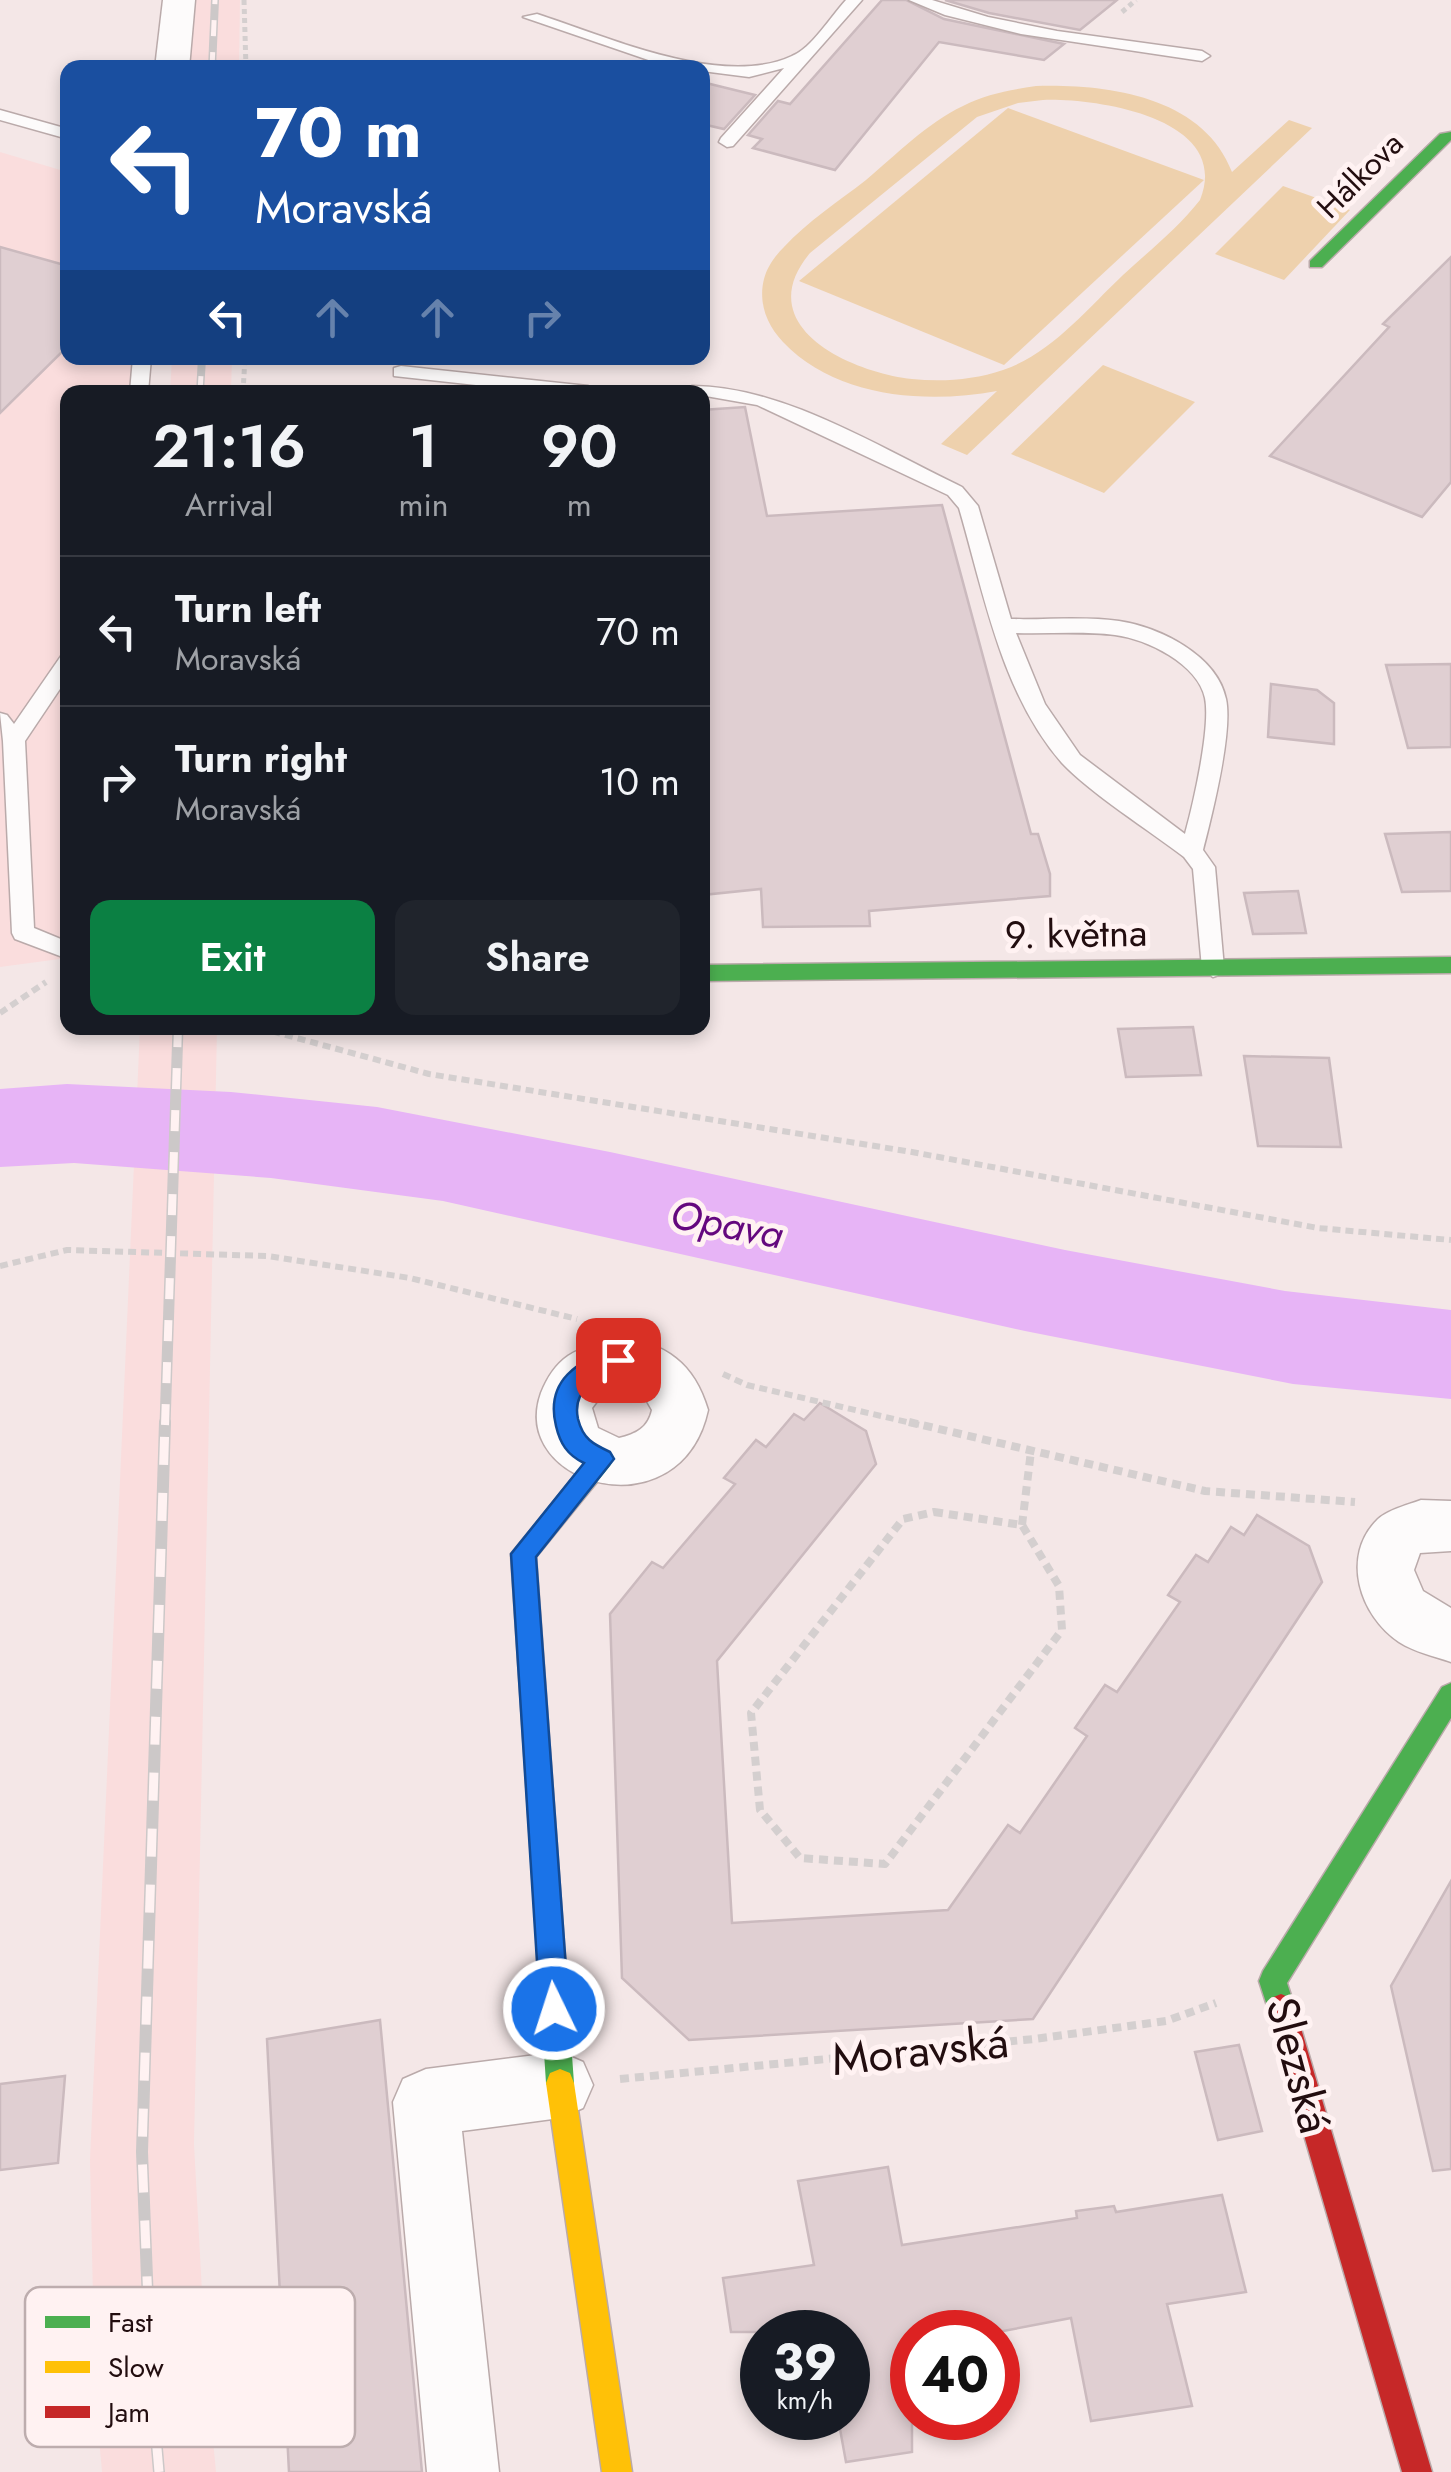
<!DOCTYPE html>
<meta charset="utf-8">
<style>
:root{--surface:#171b24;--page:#20242c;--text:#f1f3f6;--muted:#9ea1a6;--line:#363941;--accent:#0b8043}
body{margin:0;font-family:Jost,sans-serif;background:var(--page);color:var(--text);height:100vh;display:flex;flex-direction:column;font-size:38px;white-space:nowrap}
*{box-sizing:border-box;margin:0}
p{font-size:32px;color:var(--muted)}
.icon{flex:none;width:55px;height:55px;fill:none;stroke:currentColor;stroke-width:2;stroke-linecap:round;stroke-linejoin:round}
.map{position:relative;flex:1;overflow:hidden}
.sheet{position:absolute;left:60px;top:385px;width:650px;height:650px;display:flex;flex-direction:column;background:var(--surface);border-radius:20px;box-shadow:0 5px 15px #0003}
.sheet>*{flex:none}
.hud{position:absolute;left:60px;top:60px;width:650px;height:305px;border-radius:20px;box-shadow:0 5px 15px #0003;background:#1a4fa0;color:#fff;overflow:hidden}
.speed{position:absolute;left:740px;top:2310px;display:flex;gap:20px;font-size:50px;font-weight:700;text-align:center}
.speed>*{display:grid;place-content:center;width:130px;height:130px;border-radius:50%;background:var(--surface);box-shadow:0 5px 15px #0003;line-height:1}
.speed small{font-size:25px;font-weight:400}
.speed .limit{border:15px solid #d22;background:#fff;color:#111}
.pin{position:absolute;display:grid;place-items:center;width:85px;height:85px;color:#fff;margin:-42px;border-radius:20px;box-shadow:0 5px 15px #0006}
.me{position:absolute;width:110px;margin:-55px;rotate:356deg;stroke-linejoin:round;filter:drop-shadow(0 0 8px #0008)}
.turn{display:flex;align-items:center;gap:35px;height:210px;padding:0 30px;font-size:45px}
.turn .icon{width:130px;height:130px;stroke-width:2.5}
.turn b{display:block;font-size:70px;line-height:85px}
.lanes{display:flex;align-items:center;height:95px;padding:0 30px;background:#0003;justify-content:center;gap:50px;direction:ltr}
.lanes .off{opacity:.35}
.eta{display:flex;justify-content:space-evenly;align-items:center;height:170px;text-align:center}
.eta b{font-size:60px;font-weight:600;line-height:70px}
.button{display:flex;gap:20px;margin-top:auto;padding:20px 30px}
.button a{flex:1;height:115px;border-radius:20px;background:var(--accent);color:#fff;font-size:40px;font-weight:600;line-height:115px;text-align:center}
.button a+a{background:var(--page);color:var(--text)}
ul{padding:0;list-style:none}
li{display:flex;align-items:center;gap:30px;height:150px;padding:0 30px;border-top:2px solid var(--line)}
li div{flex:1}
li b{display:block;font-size:38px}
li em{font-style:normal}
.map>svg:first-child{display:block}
</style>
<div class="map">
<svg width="1451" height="2472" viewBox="0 0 1451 2472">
<rect width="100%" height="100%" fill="#f4e7e7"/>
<g fill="#fadddd">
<polygon points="189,0 240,0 239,67 186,68"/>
<polygon points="0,152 67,172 68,358 148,358 148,392 68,392 67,958 0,967"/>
<polygon points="172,358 232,358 231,392 170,392"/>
<polygon points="140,1028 217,1028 194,2144 206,2366 216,2472 102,2472 95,2391 90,2160"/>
</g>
<g fill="#eed1ad" fill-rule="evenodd">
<path d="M1036,86C1107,84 1203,96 1232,172L1289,120L1312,128L967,455L941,444L997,391C926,404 836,398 783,342C767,325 758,303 764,279C767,267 775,256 784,247C807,222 839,201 866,180C896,155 927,123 963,106C986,94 1011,90 1036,86ZM1043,100C1096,98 1233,118 1200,200C1178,228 1149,251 1123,275C1087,309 1051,354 1003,370C974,380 942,382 912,379C850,372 749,326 810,253L977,117L1018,103Z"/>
<polygon points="1008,108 1204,180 1004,365 799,281"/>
<polygon points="1283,186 1350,210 1284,280 1215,254"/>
<polygon points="1103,365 1195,402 1104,493 1011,454"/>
</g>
<polygon fill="#e7b4f6" points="67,1084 231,1092 377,1107 610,1152 1065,1250 1285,1291 1451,1310 1451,1399 1293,1384 1025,1331 443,1201 271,1178 74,1163 0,1167 0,1089"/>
<g fill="#e0cfd2" stroke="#cbbabe" stroke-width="2.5">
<polygon points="882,0 906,0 944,19 1064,44 1044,60 939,42 835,170 753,148 762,139 748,135 778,101 790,104"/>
<polygon points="945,0 1117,0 1080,30 989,13"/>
<polygon points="702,82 755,95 724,129 702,124"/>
<polygon points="0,247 68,266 68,346 0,413"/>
<polygon points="1451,257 1451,482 1422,517 1270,456 1389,327 1383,324"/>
<polygon points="745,407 767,516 942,505 1031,834 1038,834 1050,874 1050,896 869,911 870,926 763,927 761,889 702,895 702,410"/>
<polygon points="1451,664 1451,747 1408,748 1386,665"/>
<polygon points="1271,684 1317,690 1334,703 1334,744 1268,737"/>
<polygon points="1451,832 1451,891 1402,892 1385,834"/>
<polygon points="1298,891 1306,933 1253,934 1244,893"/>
<polygon points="1193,1027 1201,1075 1126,1077 1118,1029"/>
<polygon points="1244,1056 1329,1058 1341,1147 1258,1146"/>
<polygon points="820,1403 866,1431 876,1464 717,1661 732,1923 948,1910 1008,1825 1020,1833 1047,1794 1087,1736 1075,1728 1105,1685 1117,1692 1180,1602 1168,1595 1196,1555 1208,1562 1231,1527 1244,1535 1257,1515 1309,1546 1322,1582 1033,2019 689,2040 622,1978 610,1614 652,1562 663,1568 735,1484 724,1478 756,1440 766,1447 794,1414 804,1420"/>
<polygon points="1451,1881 1451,2169 1433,2171 1391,1986"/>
<polygon points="380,2020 422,2472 289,2472 267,2039"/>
<polygon points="1239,2045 1262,2131 1218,2140 1195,2052"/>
<polygon points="65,2076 58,2163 0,2170 0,2084"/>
<polygon points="888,2167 902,2245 1077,2218 1076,2211 1114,2206 1116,2212 1222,2195 1246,2292 1167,2304 1192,2406 1091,2421 1071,2318 998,2332 912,2332 912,2452 846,2462 838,2418 848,2418 848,2332 731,2332 723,2278 814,2265 798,2181"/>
</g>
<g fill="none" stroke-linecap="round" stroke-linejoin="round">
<defs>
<g id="lane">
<path d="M846,0H862L733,146L727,147L719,142L721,138L784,68L749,77L702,71V68L663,65L523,17L537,14C606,36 721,89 792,56C812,48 831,16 846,0Z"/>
<polygon points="909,0 932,0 988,17 1057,31 1202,51 1210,56 1202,61 1021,34 945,15"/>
<polygon points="0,110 68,129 68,139 0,120"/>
<polygon points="133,358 151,358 148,392 130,392"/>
<polygon points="401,366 588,386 597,392 540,392 394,376 394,368"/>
<path d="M692,386C783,386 880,448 962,487L978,506L1011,619C1046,620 1085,616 1119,621C1159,627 1217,655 1226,699C1233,732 1212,815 1203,850L1215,867L1224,968L1221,974L1213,977L1202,968L1193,869L1184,857C1150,831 1089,792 1062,763C1001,693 984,593 959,508L948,495L757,405L683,392ZM1016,633C1048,634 1083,631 1115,635C1147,639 1198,664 1205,698C1211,727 1193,805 1185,834L1080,755L1045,704Z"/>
<polygon points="68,654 68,677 25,741 34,928 68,942 68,959 15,939 12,933 3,741 0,713 7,715 14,724 61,656"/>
</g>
<g id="street">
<polygon points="163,0 195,0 189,68 155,68"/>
<path d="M618,1337C666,1343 694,1363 708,1410C681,1534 508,1486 541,1393C547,1378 555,1365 568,1356C581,1347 602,1342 618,1337ZM619,1383L640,1389L652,1410C648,1428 636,1434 619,1438L598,1428L592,1408L607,1388Z"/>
<path d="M1421,1500L1451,1501V1551L1420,1553L1414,1570L1423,1591L1451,1608V1662C1434,1656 1414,1652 1399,1642C1360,1616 1340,1556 1378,1519C1388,1510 1407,1505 1421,1500Z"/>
<polygon points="560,2052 583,2062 593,2085 583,2108 560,2118 462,2131 499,2472 427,2472 393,2102 403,2079 426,2069"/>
</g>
<g id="fast">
<polygon points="1451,132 1451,140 1322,267 1310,267 1310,261 1440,134"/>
<polygon points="1451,957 1451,973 702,981 702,965"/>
<polygon points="602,1448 610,1452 614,1459 610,1466 536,1557 574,2083 570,2093 560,2097 550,2093 546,2083 511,1554 594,1452"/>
<polygon points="1451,1683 1451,1718 1287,1983 1295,2008 1291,2018 1281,2022 1271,2018 1259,1981 1263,1971 1442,1687"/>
</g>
<polygon id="slow" points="560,2069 570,2073 574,2083 632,2472 602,2472 546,2083 550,2073"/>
<polygon id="jam" points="1281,1994 1291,1998 1295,2008 1432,2472 1402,2472 1267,2008 1271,1998"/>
</defs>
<use href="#lane" stroke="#baaaaa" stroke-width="3"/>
<use href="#street" stroke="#baaaaa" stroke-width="3"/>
<use href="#fast" stroke="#baaaaa" stroke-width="3"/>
<use href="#slow" stroke="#baaaaa" stroke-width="3"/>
<use href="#jam" stroke="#baaaaa" stroke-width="3"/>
<g stroke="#d4cfcf" stroke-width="5" stroke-dasharray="5 4" stroke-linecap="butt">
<polyline points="244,0 246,68"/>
<polyline points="1122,12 1136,0"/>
<polyline points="243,392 245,358"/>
</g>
<g stroke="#d4cfcf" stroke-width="6" stroke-dasharray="8 5" stroke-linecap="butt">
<polyline points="0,1013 46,982"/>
<polyline points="260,1028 429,1074 912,1152 1318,1228 1451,1240"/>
<polyline points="0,1266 67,1250 268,1256 410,1278 577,1319"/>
<polyline points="723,1374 747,1385 920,1425"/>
</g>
<g stroke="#d4cfcf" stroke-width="8" stroke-dasharray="9 6" stroke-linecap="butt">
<polyline points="909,1422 1205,1491 1355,1502"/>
<polygon points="934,1512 1022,1525 1059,1586 1062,1630 885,1864 800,1858 760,1810 751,1713 903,1519"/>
<polyline points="1022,1525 1031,1451"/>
<polyline points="620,2079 1034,2039 1166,2021 1216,2003"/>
</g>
<use href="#lane" fill="#fdfbfb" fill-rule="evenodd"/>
<use href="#street" fill="#fdfbfb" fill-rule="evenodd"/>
<use href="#fast" fill="#4caf50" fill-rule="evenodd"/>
<use href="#slow" fill="#ffc107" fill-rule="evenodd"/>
<use href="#jam" fill="#c62828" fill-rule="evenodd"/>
<defs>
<g id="rail-far2">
<polyline points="212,68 215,0"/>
<polyline points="200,392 202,358"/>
</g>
<polyline id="rail-far1" points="165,1425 178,1028"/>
<polyline id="rail" points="159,2472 151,2378 142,2152 165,1422"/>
</defs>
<use href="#rail-far2" stroke="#ccc8c8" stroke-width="8"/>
<use href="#rail-far1" stroke="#ccc8c8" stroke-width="11"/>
<use href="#rail" stroke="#ccc8c8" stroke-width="12"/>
<use href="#rail-far2" stroke="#fff2f2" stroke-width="5" stroke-dasharray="16" stroke-linecap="butt"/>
<use href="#rail-far1" stroke="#fff2f2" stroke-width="8" stroke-dasharray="21" stroke-linecap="butt"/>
<use href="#rail" stroke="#fff2f2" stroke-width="9" stroke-dasharray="28" stroke-linecap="butt"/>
</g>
<path fill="#1a73e8" stroke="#114b97" stroke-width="2.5" d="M618,1350L626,1353L630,1360L626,1367C601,1376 571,1387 578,1419C583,1439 593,1444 610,1452L614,1459L536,1557L569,2009L564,2019L554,2023L545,2019L540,2009L511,1554L584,1463C567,1455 560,1443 556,1426C545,1381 577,1359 618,1350Z"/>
<g text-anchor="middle" stroke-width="10" stroke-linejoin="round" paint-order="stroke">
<g font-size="32" fill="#220d0f" stroke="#fff2f2">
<text transform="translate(1360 175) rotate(-45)" y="11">Hálkova</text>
</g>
<g font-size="38" fill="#220d0f" stroke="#fff2f2">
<text transform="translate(1076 934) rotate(-1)" y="13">9. května</text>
</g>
<g font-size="40" font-style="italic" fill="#64087e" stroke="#fff2f2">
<text transform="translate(727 1224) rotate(11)" y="14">Opava</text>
</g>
<g font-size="45" fill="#220d0f" stroke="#fff2f2">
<text transform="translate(920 2050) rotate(-6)" y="16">Moravská</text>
<text transform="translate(1299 2065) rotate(75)" y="16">Slezská</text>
</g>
</g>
<rect x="25" y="2287" width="330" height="160" rx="15" fill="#fff2f2" stroke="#bdadae" stroke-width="2.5"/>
<rect x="45" y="2316" width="45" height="12" fill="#4caf50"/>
<rect x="45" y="2361" width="45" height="12" fill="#ffc107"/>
<rect x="45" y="2406" width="45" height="12" fill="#c62828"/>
<g font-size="28" fill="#220d0f">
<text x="108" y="2332">Fast</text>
<text x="108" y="2377">Slow</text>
<text x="108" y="2422">Jam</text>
</g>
</svg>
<div class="speed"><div>39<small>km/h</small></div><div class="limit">40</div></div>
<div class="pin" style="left:618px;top:1360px;background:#d93025"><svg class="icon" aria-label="arrive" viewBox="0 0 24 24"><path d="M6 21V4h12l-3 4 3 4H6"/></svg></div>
<svg class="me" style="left:554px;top:2009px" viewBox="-20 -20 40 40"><circle r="17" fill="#1a73e8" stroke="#fff" stroke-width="3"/><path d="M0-11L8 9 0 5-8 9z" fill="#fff"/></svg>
<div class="hud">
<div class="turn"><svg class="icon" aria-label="left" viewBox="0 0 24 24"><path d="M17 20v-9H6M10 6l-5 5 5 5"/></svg><div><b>70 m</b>Moravská</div></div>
<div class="lanes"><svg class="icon" aria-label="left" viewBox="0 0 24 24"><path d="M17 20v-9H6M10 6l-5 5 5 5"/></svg><svg class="icon off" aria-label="ahead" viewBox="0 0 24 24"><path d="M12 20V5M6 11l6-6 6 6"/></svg><svg class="icon off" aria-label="ahead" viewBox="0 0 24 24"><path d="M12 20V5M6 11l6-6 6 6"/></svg><svg class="icon off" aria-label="right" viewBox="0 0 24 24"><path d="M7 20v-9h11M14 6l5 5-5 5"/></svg></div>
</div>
<section class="sheet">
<div class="eta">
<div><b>21:16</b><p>Arrival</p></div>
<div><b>1</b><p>min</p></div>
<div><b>90</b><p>m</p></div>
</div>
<ul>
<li><svg class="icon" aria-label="left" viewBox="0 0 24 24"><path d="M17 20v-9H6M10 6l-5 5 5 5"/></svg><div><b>Turn left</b><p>Moravská</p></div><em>70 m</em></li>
<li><svg class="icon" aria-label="right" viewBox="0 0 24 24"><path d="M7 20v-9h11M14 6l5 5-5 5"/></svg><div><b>Turn right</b><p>Moravská</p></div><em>10 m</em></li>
</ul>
<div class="button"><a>Exit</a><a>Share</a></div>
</section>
</div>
